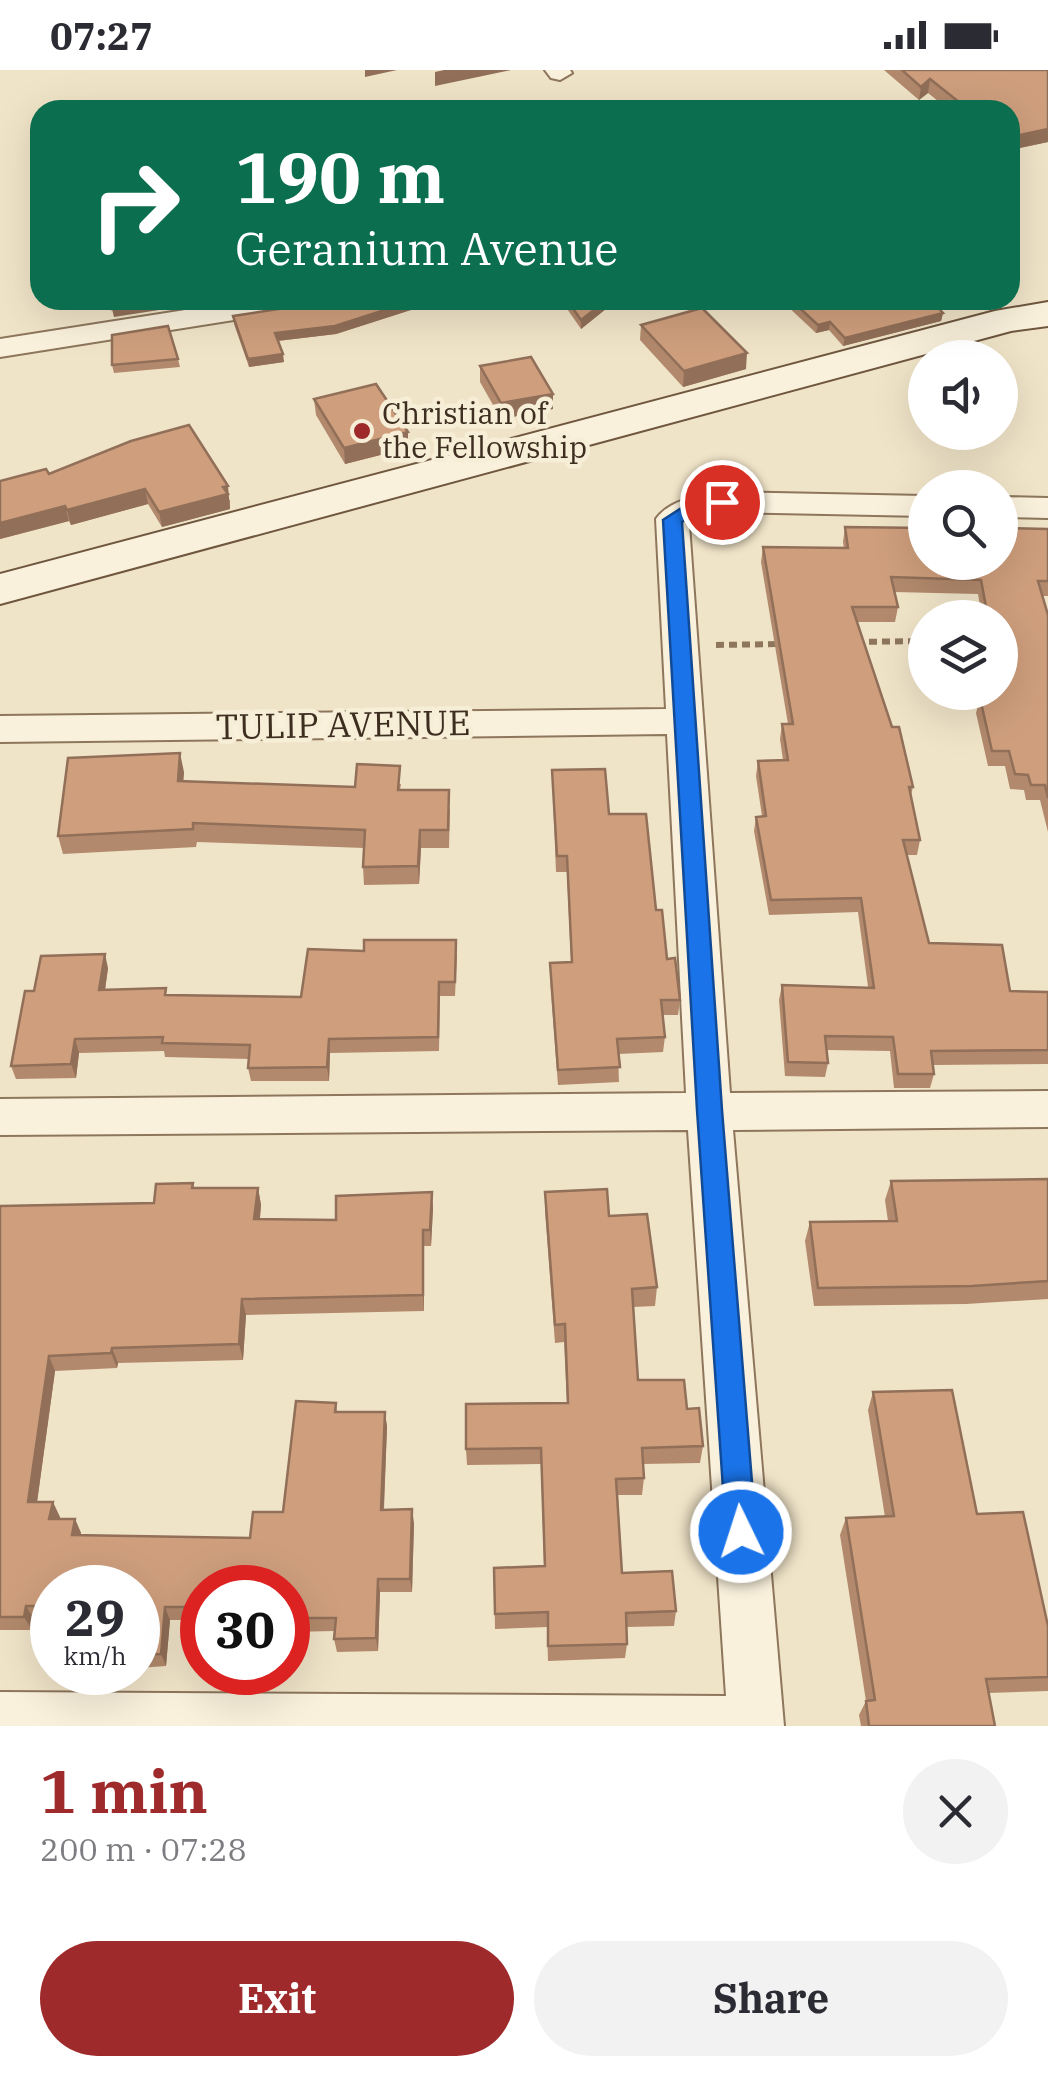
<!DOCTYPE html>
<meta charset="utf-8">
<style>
:root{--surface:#fff;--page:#f2f2f3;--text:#2b2b33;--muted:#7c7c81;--accent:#9e2a2b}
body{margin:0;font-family:"IBM Plex Serif",serif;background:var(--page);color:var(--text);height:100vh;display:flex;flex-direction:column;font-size:38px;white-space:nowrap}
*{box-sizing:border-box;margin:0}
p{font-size:32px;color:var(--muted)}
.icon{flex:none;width:55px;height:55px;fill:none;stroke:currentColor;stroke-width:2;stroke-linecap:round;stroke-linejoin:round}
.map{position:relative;height:1656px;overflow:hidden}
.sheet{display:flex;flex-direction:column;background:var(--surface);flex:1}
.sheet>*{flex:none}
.guide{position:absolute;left:30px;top:30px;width:990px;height:210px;border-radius:30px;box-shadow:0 10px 40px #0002;background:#0b6e4f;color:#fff;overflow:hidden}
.fabs{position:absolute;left:908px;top:270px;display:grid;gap:20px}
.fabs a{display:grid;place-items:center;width:110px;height:110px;border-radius:50%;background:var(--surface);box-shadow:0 10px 40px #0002;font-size:50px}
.speed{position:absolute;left:30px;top:1495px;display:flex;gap:20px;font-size:50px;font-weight:700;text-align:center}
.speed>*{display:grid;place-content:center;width:130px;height:130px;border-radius:50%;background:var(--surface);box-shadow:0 10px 40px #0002;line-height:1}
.speed small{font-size:25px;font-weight:400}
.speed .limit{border:15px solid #d22;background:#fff;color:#111}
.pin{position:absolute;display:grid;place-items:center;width:85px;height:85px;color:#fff;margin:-42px;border:5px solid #fff;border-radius:50%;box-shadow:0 2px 10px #0007}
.me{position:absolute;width:110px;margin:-55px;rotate:356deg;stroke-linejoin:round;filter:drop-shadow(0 0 8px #0008)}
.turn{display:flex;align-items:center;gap:35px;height:210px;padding:0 40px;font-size:45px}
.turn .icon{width:130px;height:130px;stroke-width:2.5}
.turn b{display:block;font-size:70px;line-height:85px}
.round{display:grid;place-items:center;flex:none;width:105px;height:105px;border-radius:52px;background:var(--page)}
.headline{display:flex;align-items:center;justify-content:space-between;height:170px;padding:0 40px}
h1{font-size:60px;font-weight:800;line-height:75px;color:var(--accent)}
.button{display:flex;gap:20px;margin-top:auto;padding:20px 40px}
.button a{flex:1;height:115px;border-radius:60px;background:var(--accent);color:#fff;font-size:40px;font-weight:800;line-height:115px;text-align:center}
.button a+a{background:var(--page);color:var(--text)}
.status{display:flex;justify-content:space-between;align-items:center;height:70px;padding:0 50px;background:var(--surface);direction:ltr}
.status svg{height:28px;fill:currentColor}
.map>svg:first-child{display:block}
</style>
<div class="status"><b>07:27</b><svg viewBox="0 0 49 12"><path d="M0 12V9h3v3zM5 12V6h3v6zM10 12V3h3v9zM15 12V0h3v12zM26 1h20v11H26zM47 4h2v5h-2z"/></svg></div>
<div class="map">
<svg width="1048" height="1656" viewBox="0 0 1048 1656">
<rect width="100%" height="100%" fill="#f0e4c8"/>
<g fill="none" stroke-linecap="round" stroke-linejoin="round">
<defs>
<g id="street">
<polygon points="545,0 570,0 572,3 560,10 551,8"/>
<polygon points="249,230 318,230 314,236 304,239 0,287 0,269"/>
<path d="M722,422L925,426V446L722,442L689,454L730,1023L1048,1021V1057L733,1060L784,1656H0V1622L726,1626L688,1060L0,1065V1029L686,1023L667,664L0,672V646L666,639L656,449C670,429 699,426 722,422Z"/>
<polygon points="1000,427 1048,428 1048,448 1000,447"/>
</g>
<polygon id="secondary" points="1048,232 1048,256 1011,261 0,534 0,504 995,241"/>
</defs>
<use href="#street" stroke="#8d765c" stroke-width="4"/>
<use href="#secondary" stroke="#6f573f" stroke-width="4"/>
<g stroke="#8d765c" stroke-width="6" stroke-dasharray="8 5" stroke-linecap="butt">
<polyline points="856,572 925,571"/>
<polyline points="716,575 779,574"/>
</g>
<use href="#street" fill="#faf1dc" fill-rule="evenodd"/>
<use href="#secondary" fill="#faf1dc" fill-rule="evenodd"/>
</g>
<g fill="#b2896c">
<polygon points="884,0 1048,0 1048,72 1010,80 1010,40 949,40 928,23 919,30"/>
<polygon points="561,230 617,230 581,259"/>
<polygon points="786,230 931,230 943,243 941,251 843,276 829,260 816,263 785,234"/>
<polygon points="417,238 336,264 278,271 284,292 249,297 234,254 233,246"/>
<polygon points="641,255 746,299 683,317 640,270"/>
<polygon points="178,289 180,297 114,303 112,295"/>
<polygon points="480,296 553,324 553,339 501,349 480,312"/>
<polygon points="314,329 408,362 408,378 345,394 316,345"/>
<polygon points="49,404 230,430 230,439 162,457 148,434 71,455 69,451 0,469 0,411"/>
<polygon points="845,457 1048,459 1048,526 1042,526 1048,545 1048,762 1040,730 1026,730 1024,720 1010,719 1005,696 988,696 976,643 980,628 984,628 982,622 1000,622 1000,548 982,548 978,524 894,522 898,537 895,552 857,552 913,717 911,725 920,770 917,785 907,785 929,873 1010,921 1048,922 1048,994 933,995 934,1004 930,1018 894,1018 890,981 827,980 828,993 825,1007 785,1006 779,930 782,915 868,917 858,842 769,845 754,761 756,747 762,746 756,706 758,691 783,690 780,669 782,654 788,654 761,492 763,477 844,478 843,472"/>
<polygon points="552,700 609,744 656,840 667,889 680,930 678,945 663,945 665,967 663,982 618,984 619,1012 558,1015 550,908 550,893 571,892 567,802 556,802"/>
<polygon points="184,702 183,711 355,717 401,714 400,720 450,739 449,778 421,778 419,814 364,815 363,797 364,778 197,772 196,777 63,784 58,766"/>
<polygon points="457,884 455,926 440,926 439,981 330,983 329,1011 251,1011 248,998 249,989 165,987 164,981 79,983 76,1008 16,1009 11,996 34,921 108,898 105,920 168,925 301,927"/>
<polygon points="1048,1109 1048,1229 966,1234 814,1236 805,1171 810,1152 888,1151 885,1130 891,1111"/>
<polygon points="193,1113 194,1118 258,1118 261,1135 260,1149 336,1150 433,1138 431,1176 424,1176 424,1241 246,1245 243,1290 118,1293 117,1298 55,1301 37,1432 60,1447 59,1449 75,1449 81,1463 81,1465 250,1468 283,1442 336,1333 337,1342 385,1342 387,1357 384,1440 414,1453 412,1522 380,1522 378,1581 337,1582 334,1569 335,1561 288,1562 288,1518 202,1518 202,1550 170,1550 166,1596 138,1598 138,1518 52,1518 52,1550 34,1549 32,1560 0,1560 0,1136 154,1133"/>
<polygon points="545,1122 609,1146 657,1217 655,1236 633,1237 638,1310 687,1339 703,1376 700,1393 643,1394 644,1408 642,1425 618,1425 622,1503 676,1541 674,1556 626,1557 627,1574 625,1588 548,1591 547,1557 495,1559 494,1498 544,1496 541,1394 467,1395 466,1379 567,1333 564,1272 555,1273 545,1141"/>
<polygon points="873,1322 977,1444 1048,1556 1048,1621 988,1623 995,1656 861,1656 859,1645 866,1631 840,1465 846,1448 885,1447 868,1340"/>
</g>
<g fill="#916f58">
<polygon points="365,0 397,0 365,7"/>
<polygon points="444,0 511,0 435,16 435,2"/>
<polygon points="930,9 928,23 919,30 921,17"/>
<polygon points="1048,59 1048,72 1010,80 1010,67"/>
<polygon points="173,230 172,238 114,247 112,239"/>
<polygon points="416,230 478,230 417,238 336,264 276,271 275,263"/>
<polygon points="607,230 617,230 581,259 581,250"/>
<polygon points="943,243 941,251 843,276 845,268"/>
<polygon points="830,252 829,260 816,263 818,255"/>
<polygon points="747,283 746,299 683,317 684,301"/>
<polygon points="283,284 284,292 249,297 248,289"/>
<polygon points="553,324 553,339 501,349 501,333"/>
<polygon points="408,362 408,378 345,394 344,378"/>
<polygon points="228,416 230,439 162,457 159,442"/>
<polygon points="145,419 148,434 71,455 67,440"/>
<polygon points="65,436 69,451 0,469 0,453"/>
<polygon points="180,683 184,702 182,730 178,711"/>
<polygon points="420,760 421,778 419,814 418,796"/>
<polygon points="105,884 108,898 103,934 99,920"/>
<polygon points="75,969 79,983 76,1008 71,994"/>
<polygon points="329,969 330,983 329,1011 327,997"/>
<polygon points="258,1118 261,1135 258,1166 254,1149"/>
<polygon points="432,1122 433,1138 431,1176 430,1160"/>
<polygon points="423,1160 424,1176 424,1241 423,1225"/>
<polygon points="242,1229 246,1245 243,1290 239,1274"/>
<polygon points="112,1278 118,1293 117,1298 111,1283"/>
<polygon points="49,1286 55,1301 35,1447 28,1432"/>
<polygon points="385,1342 387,1357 383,1455 381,1440"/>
<polygon points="53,1432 60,1447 56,1463 49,1449"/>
<polygon points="412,1439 414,1453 412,1522 410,1509"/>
<polygon points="75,1449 81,1463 79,1479 72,1465"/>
<polygon points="378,1509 380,1522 378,1581 376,1568"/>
<polygon points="26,1536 34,1549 32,1560 24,1547"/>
<polygon points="165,1537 170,1550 166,1596 161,1584"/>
</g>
<g fill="#cf9f7d" stroke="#916f58" stroke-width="2.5">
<polygon points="902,0 1048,0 1048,59 1010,67 1010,40 969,40 930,9 921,17"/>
<polygon points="112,230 171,230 112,239"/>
<polygon points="316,230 416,230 335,256 275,263 283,284 248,289 233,246 304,235"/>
<polygon points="567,230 607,230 581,250"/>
<polygon points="791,230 931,230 943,243 845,268 830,252 818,255"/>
<polygon points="702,238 747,283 684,301 641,255"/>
<polygon points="168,256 178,289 112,295 112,265"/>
<polygon points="531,287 553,324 501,333 480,296"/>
<polygon points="376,314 408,362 344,378 314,329"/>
<polygon points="189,355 228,416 223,417 228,424 159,442 145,419 67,440 65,436 0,453 0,411 46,399 49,404 131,371"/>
<polygon points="845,457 925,458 925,492 1000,492 1000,458 1048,459 1048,511 1038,511 1048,545 1048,728 1045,715 1031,715 1028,705 1015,704 1009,681 992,681 980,628 991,628 990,622 1000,622 1000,548 988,548 981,510 891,507 898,537 852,537 892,657 899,657 913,717 909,717 920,770 903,770 929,873 1002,875 1010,921 1048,922 1048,980 931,981 934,1004 898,1004 893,967 825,966 828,993 788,992 782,915 874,918 861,828 771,830 756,747 766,746 758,691 788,690 782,654 793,654 763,477 848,478"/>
<polygon points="180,683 178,711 355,717 357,694 400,696 398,720 449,720 448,760 420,760 418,796 363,797 365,760 193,753 193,759 58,766 68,688"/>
<polygon points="605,699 609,744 646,744 656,840 662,840 667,889 675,888 680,930 661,930 665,967 617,969 620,997 558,1000 550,893 572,892 567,786 557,786 552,700"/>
<polygon points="364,870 456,870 455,912 439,912 438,967 329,969 327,997 248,998 250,975 162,973 163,967 75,969 71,994 11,996 25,921 34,921 41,886 105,884 99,920 166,918 165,925 301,927 308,879 364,881"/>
<polygon points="1048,1109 1048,1211 972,1216 818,1218 810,1152 897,1151 891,1111"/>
<polygon points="193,1113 192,1118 258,1118 254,1149 336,1150 336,1126 432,1122 430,1160 423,1160 423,1225 242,1229 239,1274 112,1278 111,1283 49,1286 28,1432 53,1432 49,1449 75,1449 72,1465 250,1468 253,1442 283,1442 296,1331 336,1333 335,1342 385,1342 381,1440 412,1439 410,1509 378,1509 376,1568 334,1569 336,1548 288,1548 288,1518 202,1518 202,1537 165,1537 161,1584 138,1585 138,1518 52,1518 52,1536 26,1536 24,1547 0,1547 0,1136 154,1133 156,1114"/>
<polygon points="607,1119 609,1146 647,1144 657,1217 632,1219 638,1310 684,1310 687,1339 699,1338 703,1376 642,1378 644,1408 616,1409 622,1503 672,1501 676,1541 626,1543 627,1574 548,1576 548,1542 495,1544 494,1498 545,1496 541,1378 466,1379 466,1334 568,1333 565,1254 555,1255 545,1122"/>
<polygon points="952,1320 977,1444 1023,1442 1048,1556 1048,1607 986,1609 995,1656 869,1656 866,1631 875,1630 846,1448 894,1446 873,1322"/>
</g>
<polygon fill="#1a73e8" stroke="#114b97" stroke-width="2.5" points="722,427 728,428 728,436 701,442 682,452 722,1040 756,1462 752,1472 741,1477 731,1472 726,1462 697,1040 663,450 689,433"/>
<circle fill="#9e2a2b" stroke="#f7eed8" stroke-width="4" cx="362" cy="361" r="10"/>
<g text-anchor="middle" stroke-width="9" stroke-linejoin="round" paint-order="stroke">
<g font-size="30" fill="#3d2e20" stroke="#f7eed8" text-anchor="start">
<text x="382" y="354">Christian of<tspan x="382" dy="34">the Fellowship</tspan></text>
</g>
<g font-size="35" fill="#3d2e20" stroke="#f7eed8">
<text transform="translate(343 655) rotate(-1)" y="12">TULIP AVENUE</text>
</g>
</g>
</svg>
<div class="fabs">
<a><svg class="icon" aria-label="sound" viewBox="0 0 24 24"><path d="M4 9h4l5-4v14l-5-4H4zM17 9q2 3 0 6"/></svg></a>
<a><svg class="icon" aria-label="search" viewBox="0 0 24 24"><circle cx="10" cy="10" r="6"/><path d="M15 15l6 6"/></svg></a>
<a><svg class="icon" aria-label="layers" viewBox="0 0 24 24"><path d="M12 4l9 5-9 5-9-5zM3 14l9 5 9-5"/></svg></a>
</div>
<div class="speed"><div>29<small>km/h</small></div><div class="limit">30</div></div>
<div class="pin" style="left:722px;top:432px;background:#d93025"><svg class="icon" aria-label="arrive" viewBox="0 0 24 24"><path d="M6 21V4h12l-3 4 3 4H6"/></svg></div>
<svg class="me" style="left:741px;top:1462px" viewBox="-20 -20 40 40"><circle r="17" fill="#1a73e8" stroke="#fff" stroke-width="3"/><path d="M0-11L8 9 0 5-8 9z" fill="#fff"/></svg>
<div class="guide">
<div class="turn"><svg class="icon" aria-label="right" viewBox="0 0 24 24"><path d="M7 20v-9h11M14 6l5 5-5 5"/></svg><div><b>190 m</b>Geranium Avenue</div></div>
</div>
</div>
<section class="sheet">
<div class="headline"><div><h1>1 min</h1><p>200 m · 07:28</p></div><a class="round"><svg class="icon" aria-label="close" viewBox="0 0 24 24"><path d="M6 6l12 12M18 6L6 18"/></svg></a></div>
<div class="button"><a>Exit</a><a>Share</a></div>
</section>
